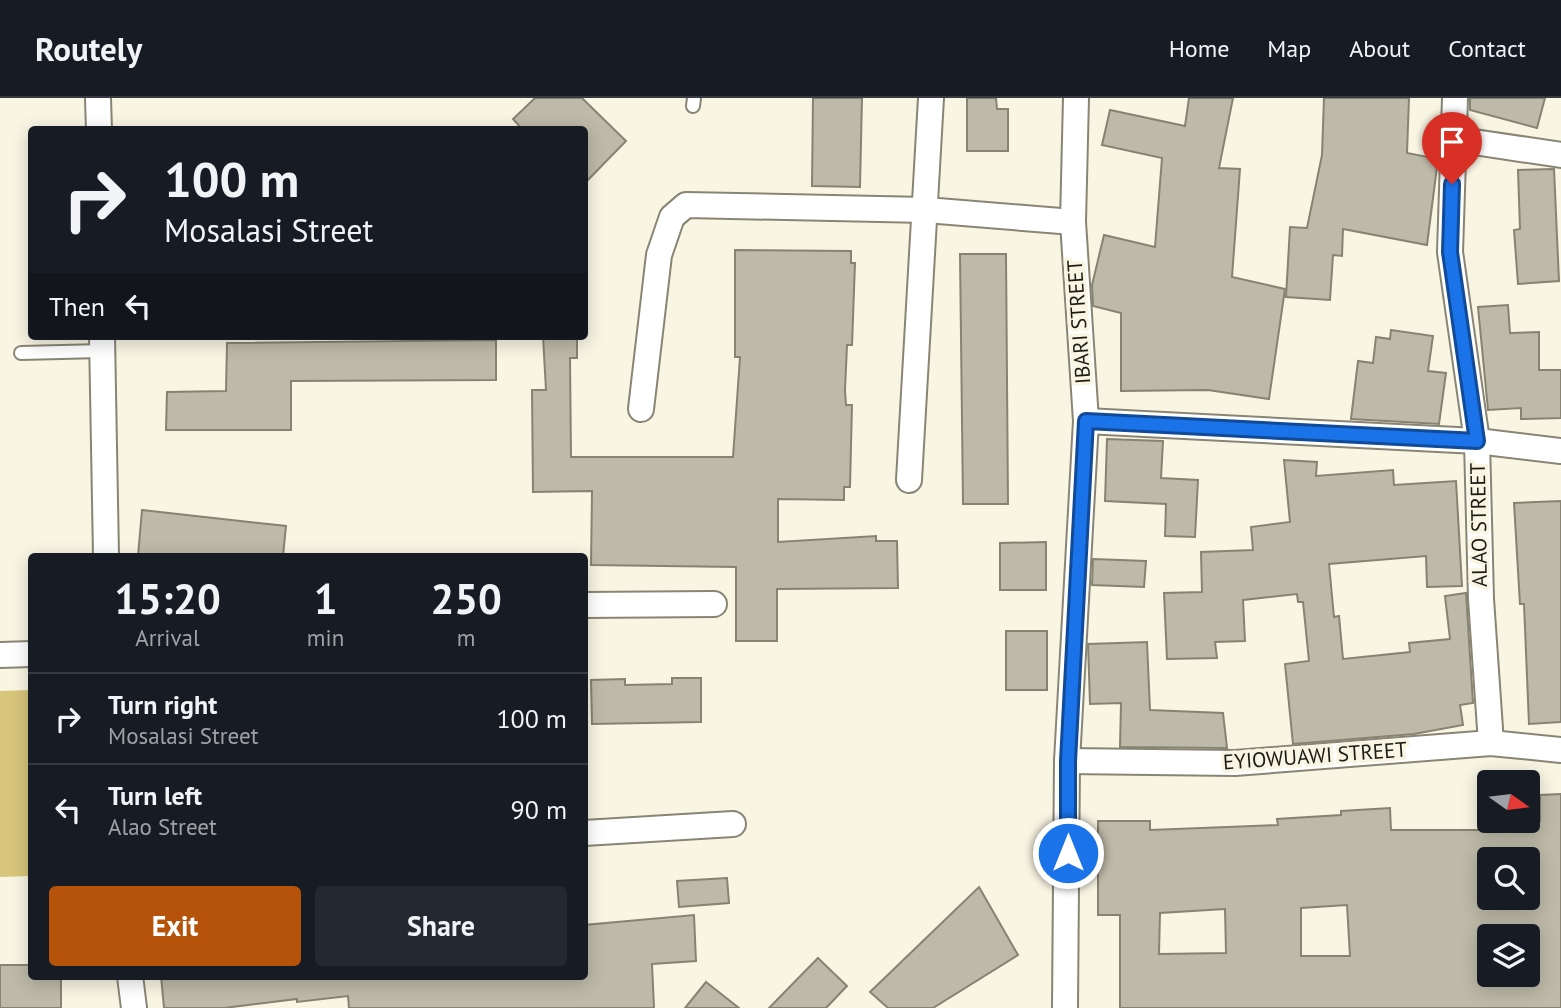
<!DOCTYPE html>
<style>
:root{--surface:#171b24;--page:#242831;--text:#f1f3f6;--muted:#9ea1a6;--line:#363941;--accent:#b45309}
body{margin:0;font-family:"PT Sans",sans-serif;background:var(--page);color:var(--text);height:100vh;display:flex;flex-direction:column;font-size:26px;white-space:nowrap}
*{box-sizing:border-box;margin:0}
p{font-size:23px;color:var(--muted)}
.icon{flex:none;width:38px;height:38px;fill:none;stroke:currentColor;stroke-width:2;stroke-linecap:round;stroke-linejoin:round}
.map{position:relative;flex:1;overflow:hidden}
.sheet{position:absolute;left:28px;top:455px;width:560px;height:427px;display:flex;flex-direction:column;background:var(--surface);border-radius:7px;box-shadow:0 4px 18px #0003}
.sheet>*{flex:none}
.guide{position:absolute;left:28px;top:28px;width:560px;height:214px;border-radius:7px;box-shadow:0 4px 18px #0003;background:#171b24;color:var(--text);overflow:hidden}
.needle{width:46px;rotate:104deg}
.tools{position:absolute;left:1477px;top:672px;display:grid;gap:14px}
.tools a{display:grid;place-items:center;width:63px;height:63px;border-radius:7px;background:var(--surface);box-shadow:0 4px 18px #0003;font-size:35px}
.pin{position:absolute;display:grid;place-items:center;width:60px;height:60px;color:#fff;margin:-72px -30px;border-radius:50% 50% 50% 0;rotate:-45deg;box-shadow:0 0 7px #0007}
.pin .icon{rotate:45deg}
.me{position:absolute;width:77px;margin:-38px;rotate:0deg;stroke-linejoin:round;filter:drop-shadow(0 0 5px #0008)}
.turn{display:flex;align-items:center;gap:24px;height:147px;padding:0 21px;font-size:32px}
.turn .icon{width:91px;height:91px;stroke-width:2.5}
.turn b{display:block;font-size:49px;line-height:60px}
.then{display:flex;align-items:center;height:66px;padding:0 21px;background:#0003;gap:14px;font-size:26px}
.eta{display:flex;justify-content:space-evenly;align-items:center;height:119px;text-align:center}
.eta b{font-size:42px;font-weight:700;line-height:49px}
.button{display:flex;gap:14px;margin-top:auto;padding:14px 21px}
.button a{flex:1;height:80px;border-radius:7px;background:var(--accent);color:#fff;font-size:28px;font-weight:700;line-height:80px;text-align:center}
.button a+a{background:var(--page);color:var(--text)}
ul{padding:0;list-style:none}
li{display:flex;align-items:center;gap:21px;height:91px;padding:0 21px;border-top:2px solid var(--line)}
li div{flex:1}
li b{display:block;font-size:26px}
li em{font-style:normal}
header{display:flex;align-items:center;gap:42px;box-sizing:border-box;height:98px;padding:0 35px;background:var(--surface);border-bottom:2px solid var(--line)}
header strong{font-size:33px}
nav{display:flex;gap:38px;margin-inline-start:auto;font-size:24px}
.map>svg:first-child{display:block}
</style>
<header>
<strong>Routely</strong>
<nav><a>Home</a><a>Map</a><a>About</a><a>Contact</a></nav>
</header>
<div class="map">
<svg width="1561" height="910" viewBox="0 0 1561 910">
<rect width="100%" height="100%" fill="#f9f5e3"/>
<polygon fill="#d7c57a" points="31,592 31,778 0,779 0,593"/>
<g fill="#bebaa9" stroke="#878373" stroke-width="2" fill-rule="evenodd">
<polygon points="535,0 582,0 626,43 584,86 584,32 523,32 513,21"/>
<polygon points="813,0 862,0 860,89 812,88"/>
<polygon points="967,0 996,0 997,11 1008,11 1008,53 967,53"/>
<polygon points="1189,0 1233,0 1219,70 1240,71 1232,179 1285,191 1269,301 1208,292 1121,293 1121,215 1093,208 1092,187 1104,137 1155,149 1162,60 1102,47 1110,12 1185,28"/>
<polygon points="1324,0 1409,0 1407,55 1438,61 1427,147 1343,131 1342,158 1333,157 1330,202 1286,199 1290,129 1307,130 1322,57"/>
<polygon points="1470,0 1545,0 1537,30 1470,12"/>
<polygon points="1554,71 1559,183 1518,186 1514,132 1520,131 1518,72"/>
<polygon points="735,152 851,153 851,165 855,165 852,247 847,247 845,292 846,307 852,307 850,389 844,389 844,402 778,401 778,444 876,438 876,443 897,443 898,490 777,491 777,543 736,543 736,469 591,467 592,393 533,394 532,292 546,292 543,238 577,238 577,260 570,260 571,359 733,359 740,259 735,259"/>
<polygon points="960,156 1006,156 1008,406 963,406"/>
<polygon points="1508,207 1510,235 1539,234 1539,272 1561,272 1561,320 1521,321 1521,310 1488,312 1478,209"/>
<polygon points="1391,232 1433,238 1428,273 1446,275 1439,326 1351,321 1358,263 1373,265 1376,239 1390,241"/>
<polygon points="496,242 496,282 291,283 291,332 166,332 167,294 226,293 227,245"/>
<polygon points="1107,341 1163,343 1161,380 1198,382 1195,439 1165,438 1166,406 1105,403"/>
<polygon points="1284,362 1317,364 1316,378 1393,372 1394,387 1456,383 1462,488 1427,489 1426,458 1329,466 1334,519 1339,518 1343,561 1410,554 1409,545 1450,541 1445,498 1466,495 1473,605 1460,607 1463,627 1414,636 1293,646 1285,566 1309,563 1303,504 1298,504 1297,496 1243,502 1245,543 1215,544 1217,560 1167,561 1164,495 1202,494 1201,454 1253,452 1251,429 1290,424"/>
<polygon points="1561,403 1561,624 1529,626 1524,506 1520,506 1514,405"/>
<polygon points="142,412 286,428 283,458 138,458"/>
<polygon points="1046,444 1046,492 1000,492 1000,445"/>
<polygon points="1093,461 1146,463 1144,489 1092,487"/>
<rect x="1006" y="533" width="41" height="59"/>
<polygon points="1147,544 1150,612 1223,615 1227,650 1120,649 1121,605 1090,606 1088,546"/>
<polygon points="672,580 701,580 701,624 592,626 591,582 625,581 625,587 672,586"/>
<path d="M1561,696V910H1120V817H1098V723H1150V732L1278,727L1277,721L1341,717V713L1390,710L1391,732H1481V723H1540V697ZM1489,761H1528V800H1489ZM1347,807L1350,858H1301V810ZM1225,811L1226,855L1159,856L1160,815ZM1489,838H1528V877H1489Z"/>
<polygon points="727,780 729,805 679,809 677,783"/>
<polygon points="979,789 1018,857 933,910 888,910 870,894"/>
<polygon points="694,817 696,863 652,866 654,910 349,910 348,898 297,904 297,901 224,910 164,910 161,878 584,878 584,827"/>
<polygon points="818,860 847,888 826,910 769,910"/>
<polygon points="0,867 32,867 32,878 61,878 61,910 0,910"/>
<polygon points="706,884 739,910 685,910"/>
</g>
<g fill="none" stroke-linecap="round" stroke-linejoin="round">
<defs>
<g id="service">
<polyline points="693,8 694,0"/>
<polyline points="21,255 102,253"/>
</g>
<g id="minor">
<polyline points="98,0 99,32"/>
<polyline points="1455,0 1450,154 1477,343 1481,501 1491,645"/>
<polyline points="1454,41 1561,57"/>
<polyline points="102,238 106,458"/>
<polyline points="641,311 659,157 672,119 686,107 926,112 1073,124"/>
<polyline points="1086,323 1477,343 1561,353"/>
<polyline points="909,382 931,0"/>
<polyline points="584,507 714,506"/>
<polyline points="0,557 32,556"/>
<polyline points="1067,663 1235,665 1491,645 1561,652"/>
<polyline points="584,735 733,726"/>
<polyline points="130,878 134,910"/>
<polyline points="1065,910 1067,663 1086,323 1073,124 1076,0"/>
</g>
</defs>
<use href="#service" stroke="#898575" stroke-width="16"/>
<use href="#minor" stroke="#898575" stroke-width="28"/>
<use href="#service" stroke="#fff" stroke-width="12"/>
<use href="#minor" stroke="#fff" stroke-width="24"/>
</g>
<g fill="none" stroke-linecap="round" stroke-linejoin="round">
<defs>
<polyline id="route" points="1068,755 1068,663 1086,323 1477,343 1450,154 1452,86"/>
</defs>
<use href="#route" stroke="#114b97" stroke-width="18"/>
<use href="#route" stroke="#1a73e8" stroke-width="12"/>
</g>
<g text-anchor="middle" stroke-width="7" stroke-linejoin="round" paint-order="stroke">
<g font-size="21" fill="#1d1b15" stroke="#f9f5e3">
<text transform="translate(1079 224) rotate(-94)" y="7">IBARI STREET</text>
<text transform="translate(1479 427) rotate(-91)" y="7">ALAO STREET</text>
<text transform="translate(1315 658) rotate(-4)" y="7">EYIOWUAWI STREET</text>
</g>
</g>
</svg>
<div class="tools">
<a><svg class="needle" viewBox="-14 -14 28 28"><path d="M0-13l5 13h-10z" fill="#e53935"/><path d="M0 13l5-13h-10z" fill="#9ea1a6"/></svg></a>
<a><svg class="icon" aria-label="search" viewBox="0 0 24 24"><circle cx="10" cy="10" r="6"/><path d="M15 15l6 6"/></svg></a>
<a><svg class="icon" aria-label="layers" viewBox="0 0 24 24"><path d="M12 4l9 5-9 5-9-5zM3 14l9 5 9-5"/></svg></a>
</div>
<div class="pin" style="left:1452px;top:86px;background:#d93025"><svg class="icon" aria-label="arrive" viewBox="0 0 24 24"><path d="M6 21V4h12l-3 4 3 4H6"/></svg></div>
<svg class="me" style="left:1068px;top:755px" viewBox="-20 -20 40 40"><circle r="17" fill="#1a73e8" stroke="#fff" stroke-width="3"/><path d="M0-11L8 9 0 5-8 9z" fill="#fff"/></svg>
<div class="guide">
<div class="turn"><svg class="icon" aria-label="right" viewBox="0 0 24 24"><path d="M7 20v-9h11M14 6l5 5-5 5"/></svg><div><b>100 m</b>Mosalasi Street</div></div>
<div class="then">Then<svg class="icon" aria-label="left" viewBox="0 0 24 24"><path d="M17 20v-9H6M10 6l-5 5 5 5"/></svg></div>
</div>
<section class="sheet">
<div class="eta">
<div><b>15:20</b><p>Arrival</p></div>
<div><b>1</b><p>min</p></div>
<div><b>250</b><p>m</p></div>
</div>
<ul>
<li><svg class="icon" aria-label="right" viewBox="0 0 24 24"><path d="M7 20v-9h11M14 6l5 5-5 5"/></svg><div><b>Turn right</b><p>Mosalasi Street</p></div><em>100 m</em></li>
<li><svg class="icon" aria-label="left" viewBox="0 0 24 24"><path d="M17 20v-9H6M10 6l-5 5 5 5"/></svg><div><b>Turn left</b><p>Alao Street</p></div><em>90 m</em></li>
</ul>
<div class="button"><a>Exit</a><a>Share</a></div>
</section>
</div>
